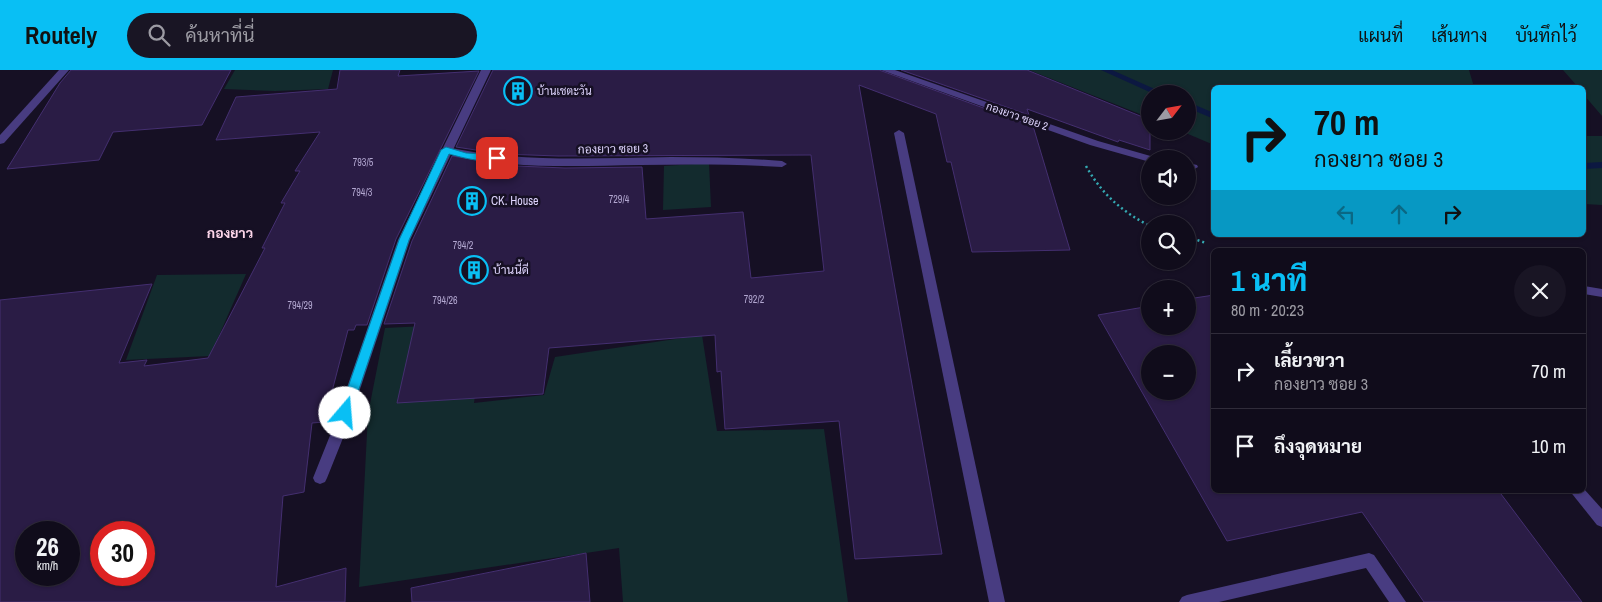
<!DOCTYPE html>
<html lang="th">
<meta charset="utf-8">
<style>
:root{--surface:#100c1b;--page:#191524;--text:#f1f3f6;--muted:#9c9ba3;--line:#302c3a;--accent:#09bff4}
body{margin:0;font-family:"Archivo Narrow",Sarabun,sans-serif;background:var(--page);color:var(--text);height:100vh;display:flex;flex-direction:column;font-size:19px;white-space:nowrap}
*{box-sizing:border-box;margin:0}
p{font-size:16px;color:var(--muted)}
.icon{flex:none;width:28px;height:28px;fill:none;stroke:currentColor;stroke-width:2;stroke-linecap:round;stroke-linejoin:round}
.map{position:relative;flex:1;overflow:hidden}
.side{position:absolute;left:1211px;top:178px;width:375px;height:245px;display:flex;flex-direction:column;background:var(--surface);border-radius:8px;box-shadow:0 1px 4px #0004,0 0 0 1px var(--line)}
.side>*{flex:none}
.guide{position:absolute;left:1211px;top:15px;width:375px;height:152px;border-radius:8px;box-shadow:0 1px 4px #0004,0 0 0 1px var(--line);background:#09bff4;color:#111;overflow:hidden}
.needle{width:32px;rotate:59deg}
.fabs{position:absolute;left:1141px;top:15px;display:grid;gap:10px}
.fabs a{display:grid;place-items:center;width:55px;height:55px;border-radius:50%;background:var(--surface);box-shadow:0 1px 4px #0004,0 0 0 1px var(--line);font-size:25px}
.speed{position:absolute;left:15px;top:451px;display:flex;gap:10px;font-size:25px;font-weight:700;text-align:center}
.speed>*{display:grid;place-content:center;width:65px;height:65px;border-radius:50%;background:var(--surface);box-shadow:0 1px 4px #0004,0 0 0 1px var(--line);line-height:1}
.speed small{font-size:12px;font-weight:400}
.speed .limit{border:8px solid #d22;background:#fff;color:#111}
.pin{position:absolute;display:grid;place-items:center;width:42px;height:42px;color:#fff;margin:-21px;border-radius:10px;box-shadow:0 2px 8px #0006}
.me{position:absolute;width:55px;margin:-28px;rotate:18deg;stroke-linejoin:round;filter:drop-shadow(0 0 4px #0008)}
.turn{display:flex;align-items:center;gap:18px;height:105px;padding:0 20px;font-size:22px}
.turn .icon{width:65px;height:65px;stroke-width:2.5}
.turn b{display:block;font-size:35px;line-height:42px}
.lanes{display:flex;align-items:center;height:48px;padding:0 20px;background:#0003;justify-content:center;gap:25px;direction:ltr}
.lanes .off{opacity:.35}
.round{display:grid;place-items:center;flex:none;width:52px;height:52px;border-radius:26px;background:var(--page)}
.summary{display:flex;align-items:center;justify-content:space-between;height:85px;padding:0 20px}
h1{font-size:30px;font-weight:800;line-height:38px;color:var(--accent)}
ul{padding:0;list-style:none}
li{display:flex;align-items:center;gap:15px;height:75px;padding:0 20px;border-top:1px solid var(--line)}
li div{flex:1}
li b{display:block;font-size:19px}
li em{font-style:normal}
header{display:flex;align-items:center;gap:30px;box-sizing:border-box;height:70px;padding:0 25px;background:var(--accent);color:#111}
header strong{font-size:24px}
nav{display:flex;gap:28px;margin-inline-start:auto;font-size:18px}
.search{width:350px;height:45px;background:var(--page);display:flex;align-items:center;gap:12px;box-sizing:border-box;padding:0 18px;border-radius:28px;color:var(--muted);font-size:19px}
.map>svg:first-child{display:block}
</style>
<header>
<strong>Routely</strong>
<div class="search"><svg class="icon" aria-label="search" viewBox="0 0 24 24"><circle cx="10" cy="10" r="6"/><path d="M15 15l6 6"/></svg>ค้นหาที่นี่</div>
<nav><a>แผนที่</a><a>เส้นทาง</a><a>บันทึกไว้</a></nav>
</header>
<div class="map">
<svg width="1602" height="532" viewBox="0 0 1602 532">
<rect width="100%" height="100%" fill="#161024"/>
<g fill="#132b2e">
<polygon points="235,0 333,0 328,19 275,21 224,19"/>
<polygon points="1029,0 1469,0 1474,17 1214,18 1214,75 1181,61 1188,61 1188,24 1150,24 1150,48"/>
<polygon points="1563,0 1602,0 1602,46 1584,25 1584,18 1578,17"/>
<polygon points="1584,66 1602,66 1602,135 1584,134"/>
<polygon points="709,93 711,137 663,140 664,96"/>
<polygon points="246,204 210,286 126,290 157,205"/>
<polygon points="484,253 474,333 544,325 555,287 702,265 717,361 824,359 848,532 623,532 619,478 359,517 368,344 385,258"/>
</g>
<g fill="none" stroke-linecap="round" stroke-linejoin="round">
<g fill="#0c1841" fill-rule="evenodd">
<polygon points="1101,0 1112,0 1166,24 1154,24"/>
<polygon points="1188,32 1214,43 1214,49 1188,38"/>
<polygon points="1602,92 1602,98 1584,99 1584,93"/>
</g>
</g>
<g fill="#2a1c45" stroke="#442f70" fill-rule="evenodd">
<polygon points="71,0 231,0 202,55 113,62 99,90 7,99 60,13"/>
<path d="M340,0H400L398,6L479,1L396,169L367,255H356L354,260H348L324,352L312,353L304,422L283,426L276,517L346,498L345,532H0V230L152,214L119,293L147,290L144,296L208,288L265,178H262L285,133H281L300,101H295L320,62L216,70L236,27L337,19ZM26,462H69V505H26ZM101,462H144V505H101Z"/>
<polygon points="493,0 879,0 1033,56 1070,180 972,182 951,92 947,92 936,44 859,15 942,484 855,489 839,351 725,359 721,301 717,302 715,265 549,278 543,324 397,333 415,253 384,254 412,171 452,86 516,96 565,98 642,97 646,149 743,142 751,208 824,201 811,85 558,86 502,84 456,77"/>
<polygon points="901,0 1027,0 1150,50 1150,80 1119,70 1118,72 1027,39 1029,45"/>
<path d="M1214,225V420H1498L1582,532H1424L1362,442L1227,471L1098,245L1150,236V256H1188V229ZM1150,284H1188V321H1150Z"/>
<polygon points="586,483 590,532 412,532 411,518"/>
</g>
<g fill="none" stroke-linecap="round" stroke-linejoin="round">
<g stroke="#34a9b2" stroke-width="2.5" stroke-dasharray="2 3" stroke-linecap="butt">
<path d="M1086,96C1101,123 1122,142 1150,156"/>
<polyline points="1188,167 1206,173"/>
</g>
<g fill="#483c81" fill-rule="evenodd">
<polygon points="881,0 895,0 1098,71 1154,87 1155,89 1150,89 1150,92 1090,75"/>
<polygon points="899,60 904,63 1005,532 989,532 894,63"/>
<path d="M446,77C521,93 595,88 671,87C708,87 745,88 782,91L787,94L782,97C735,94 688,94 640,95C574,96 507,100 442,82L441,80Z"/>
<polygon points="1188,93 1197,95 1198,97 1193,100 1188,99"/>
<polygon points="1584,216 1602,219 1602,227 1584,224"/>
<polygon points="1584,419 1602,439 1602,457 1597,455 1569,420"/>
<polygon points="1369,483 1374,485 1406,532 1389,532 1366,498 1219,532 1179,532 1182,527 1187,525"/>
</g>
<g fill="#483c81" fill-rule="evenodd">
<polygon points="59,0 69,0 4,73 0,74 0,65"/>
<polygon points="481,0 491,0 410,170 347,358 327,408 325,412 320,414 315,412 313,408 333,358 398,170"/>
</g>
</g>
<path fill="#09bff4" stroke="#067c9f" d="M446,77L466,83L497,85L502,88C493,96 460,87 449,84L409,170L351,343L349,346H340L339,343L399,170L441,80Z"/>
<defs>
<symbol id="building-ring" viewBox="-11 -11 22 22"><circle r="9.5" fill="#161024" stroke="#09bff4" stroke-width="1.5"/><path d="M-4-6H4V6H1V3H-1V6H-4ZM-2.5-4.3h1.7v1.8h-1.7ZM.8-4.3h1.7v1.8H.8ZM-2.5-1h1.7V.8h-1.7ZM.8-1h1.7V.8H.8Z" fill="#09bff4"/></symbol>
</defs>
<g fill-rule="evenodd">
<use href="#building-ring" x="502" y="5" width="32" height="32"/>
<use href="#building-ring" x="456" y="115" width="32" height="32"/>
<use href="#building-ring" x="458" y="184" width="32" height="32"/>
</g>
<g text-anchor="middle" stroke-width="5" stroke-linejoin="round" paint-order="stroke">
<g font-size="10" fill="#b1a6cf">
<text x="363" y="96">793/5</text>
<text x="362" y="126">794/3</text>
<text x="619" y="133">729/4</text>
<text x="463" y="179">794/2</text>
<text x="754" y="233">792/2</text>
<text x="445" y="234">794/26</text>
<text x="300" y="239">794/29</text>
</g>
<g font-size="11" fill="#ded4fd" stroke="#161024" text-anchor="start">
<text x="537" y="25">บ้านเชตะวัน</text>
</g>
<g font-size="11" fill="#ded4fd" stroke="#161024">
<text transform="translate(1017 46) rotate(19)" y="4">กองยาว ซอย 2</text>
</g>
<g font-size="12" fill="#ded4fd" stroke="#161024">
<text transform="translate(613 79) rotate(-1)" y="4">กองยาว ซอย 3</text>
</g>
<g font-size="12" fill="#ded4fd" stroke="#161024" text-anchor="start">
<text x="491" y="135">CK. House</text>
<text x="493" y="204">บ้านนี้ดี</text>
</g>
<g font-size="14" font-weight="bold" fill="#fdd6ea" stroke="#161024">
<text x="230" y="168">กองยาว</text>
</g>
</g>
</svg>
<div class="fabs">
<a><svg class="needle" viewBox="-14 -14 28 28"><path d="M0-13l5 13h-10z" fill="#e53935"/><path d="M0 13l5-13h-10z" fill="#9c9ba3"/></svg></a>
<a><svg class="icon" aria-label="sound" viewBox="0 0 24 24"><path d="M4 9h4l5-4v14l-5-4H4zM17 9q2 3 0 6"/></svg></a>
<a><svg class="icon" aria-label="search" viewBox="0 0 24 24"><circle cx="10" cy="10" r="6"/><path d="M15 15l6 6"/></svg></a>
<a>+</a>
<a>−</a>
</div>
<div class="speed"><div>26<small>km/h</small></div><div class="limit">30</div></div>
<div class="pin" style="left:497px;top:88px;background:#d93025"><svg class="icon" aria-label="arrive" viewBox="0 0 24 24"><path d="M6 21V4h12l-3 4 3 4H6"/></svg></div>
<svg class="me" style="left:345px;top:343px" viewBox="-20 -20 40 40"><circle r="19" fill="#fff"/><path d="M0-13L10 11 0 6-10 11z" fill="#09bff4"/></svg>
<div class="guide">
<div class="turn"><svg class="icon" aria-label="right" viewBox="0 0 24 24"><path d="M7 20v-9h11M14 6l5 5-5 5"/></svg><div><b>70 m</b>กองยาว ซอย 3</div></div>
<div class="lanes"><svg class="icon off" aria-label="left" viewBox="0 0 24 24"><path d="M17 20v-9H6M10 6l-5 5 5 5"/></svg><svg class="icon off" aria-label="ahead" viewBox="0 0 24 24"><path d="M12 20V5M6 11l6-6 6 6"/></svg><svg class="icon" aria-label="right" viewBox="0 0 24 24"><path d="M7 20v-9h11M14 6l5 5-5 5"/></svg></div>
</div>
<section class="side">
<div class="summary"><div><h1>1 นาที</h1><p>80 m · 20:23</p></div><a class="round"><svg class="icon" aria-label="close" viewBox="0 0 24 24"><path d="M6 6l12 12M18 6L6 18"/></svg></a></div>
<ul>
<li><svg class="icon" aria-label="right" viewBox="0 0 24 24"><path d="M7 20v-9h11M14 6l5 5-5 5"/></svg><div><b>เลี้ยวขวา</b><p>กองยาว ซอย 3</p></div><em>70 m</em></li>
<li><svg class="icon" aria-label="arrive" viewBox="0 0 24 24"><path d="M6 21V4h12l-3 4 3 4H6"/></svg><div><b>ถึงจุดหมาย</b></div><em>10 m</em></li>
</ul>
</section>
</div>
